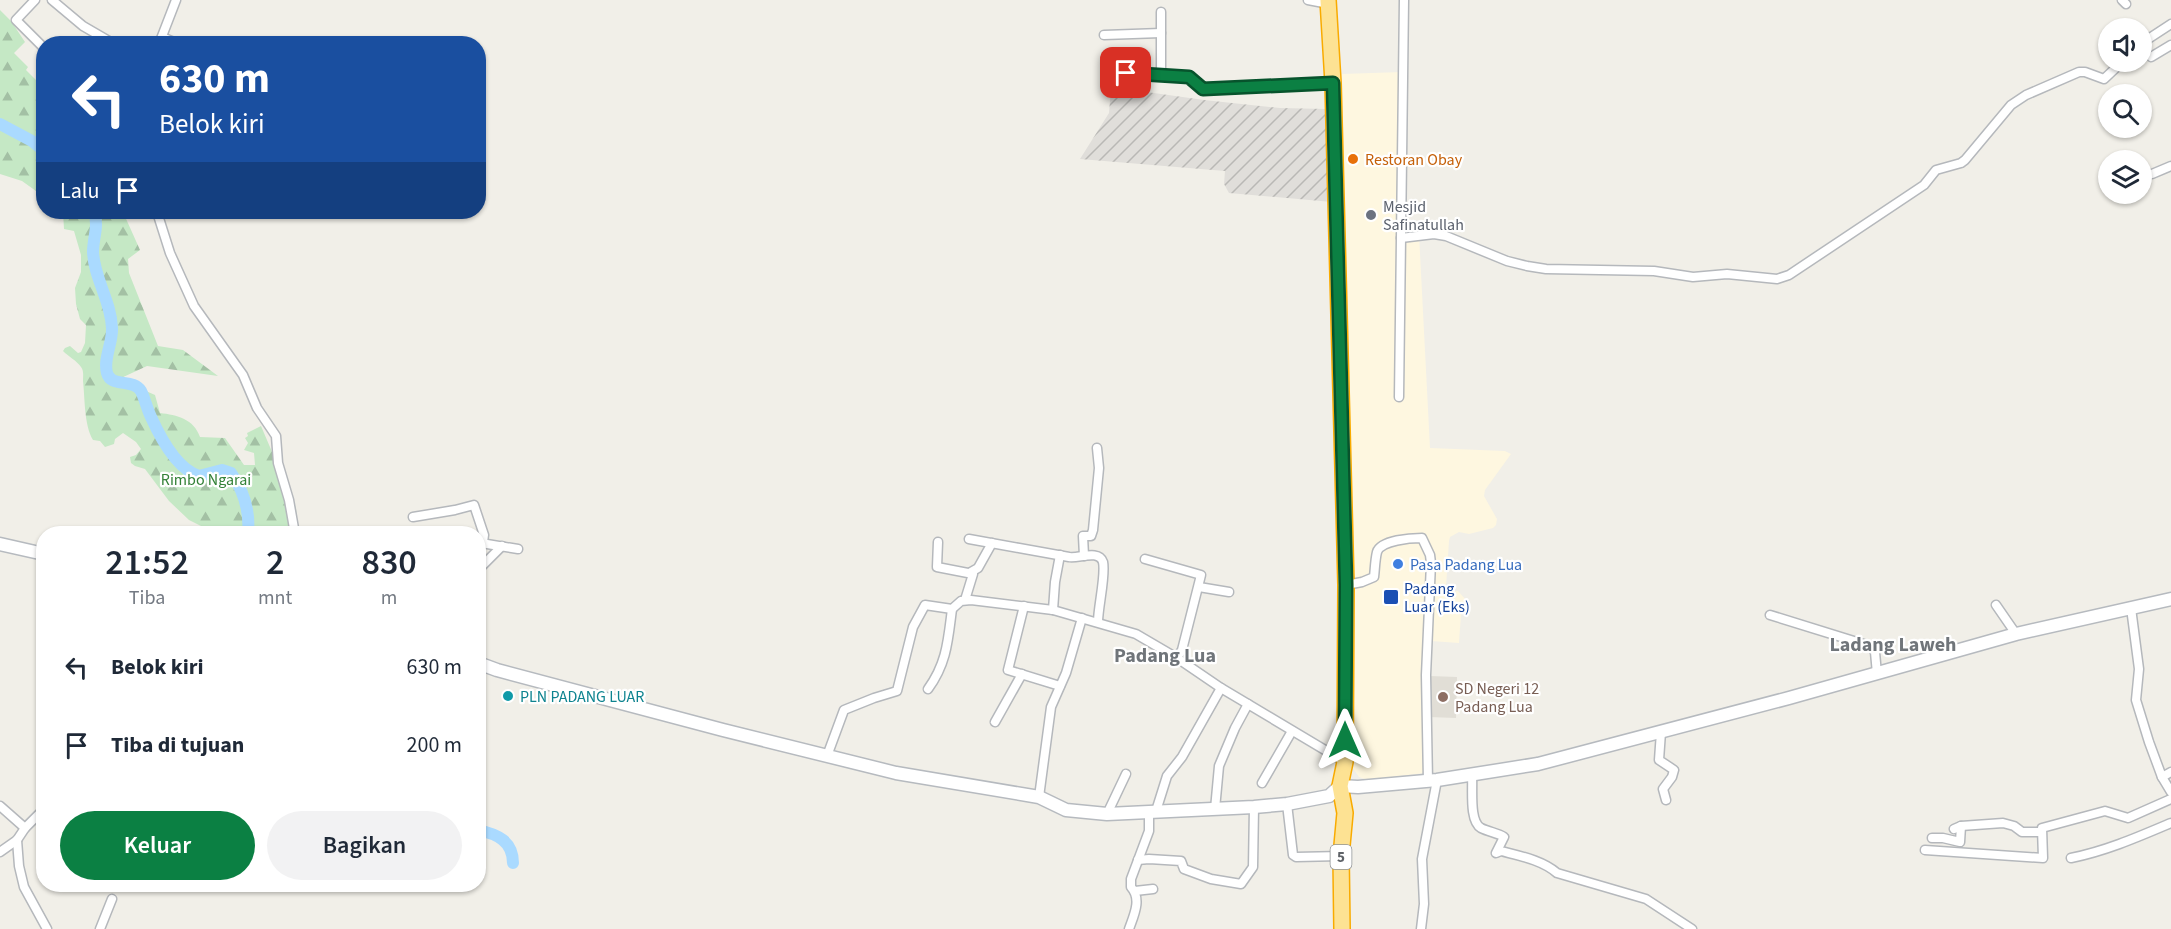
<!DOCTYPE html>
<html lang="id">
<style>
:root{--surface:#fff;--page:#f2f2f3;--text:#1f2937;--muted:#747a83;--accent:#0b8043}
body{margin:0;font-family:"Source Sans 3",sans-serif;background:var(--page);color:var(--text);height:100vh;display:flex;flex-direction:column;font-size:22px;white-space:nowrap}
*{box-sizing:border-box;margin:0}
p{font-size:20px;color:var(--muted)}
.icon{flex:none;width:33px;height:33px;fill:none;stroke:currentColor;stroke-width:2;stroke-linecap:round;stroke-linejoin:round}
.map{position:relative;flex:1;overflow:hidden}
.sheet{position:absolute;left:36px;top:526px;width:450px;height:366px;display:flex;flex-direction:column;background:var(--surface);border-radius:24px;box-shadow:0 2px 4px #0004}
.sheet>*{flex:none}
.guide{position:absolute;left:36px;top:36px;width:450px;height:183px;border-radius:24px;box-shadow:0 2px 4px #0004;background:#1a4fa0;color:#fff;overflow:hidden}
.tools{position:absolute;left:2098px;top:18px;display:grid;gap:12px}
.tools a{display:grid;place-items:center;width:54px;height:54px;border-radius:50%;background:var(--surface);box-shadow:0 2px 4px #0004;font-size:30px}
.pin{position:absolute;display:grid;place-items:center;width:51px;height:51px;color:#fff;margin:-26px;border-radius:12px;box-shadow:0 3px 9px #0006}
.me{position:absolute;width:66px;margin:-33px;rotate:0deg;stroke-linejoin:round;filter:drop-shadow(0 0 4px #0008)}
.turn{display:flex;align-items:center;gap:21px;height:126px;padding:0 24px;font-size:27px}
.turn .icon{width:78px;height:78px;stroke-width:2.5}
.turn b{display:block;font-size:42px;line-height:51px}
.then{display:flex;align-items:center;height:57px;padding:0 24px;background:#0003;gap:12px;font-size:22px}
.eta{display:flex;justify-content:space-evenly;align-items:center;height:102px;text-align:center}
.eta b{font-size:36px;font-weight:600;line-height:42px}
.button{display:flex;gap:12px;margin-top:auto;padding:12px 24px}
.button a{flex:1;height:69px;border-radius:36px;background:var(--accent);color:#fff;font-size:24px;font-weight:600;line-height:69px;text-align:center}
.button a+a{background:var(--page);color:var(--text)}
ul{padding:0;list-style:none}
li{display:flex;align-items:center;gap:18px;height:78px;padding:0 24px}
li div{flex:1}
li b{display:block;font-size:22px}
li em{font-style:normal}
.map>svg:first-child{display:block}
</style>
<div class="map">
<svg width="2171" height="929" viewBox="0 0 2171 929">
<defs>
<pattern id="industrial-furrows" width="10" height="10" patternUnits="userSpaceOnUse" patternTransform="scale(1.5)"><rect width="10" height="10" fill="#e0deda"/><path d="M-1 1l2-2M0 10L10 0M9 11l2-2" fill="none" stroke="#b9b8b5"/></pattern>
<pattern id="forest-firs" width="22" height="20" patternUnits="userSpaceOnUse" patternTransform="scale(1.5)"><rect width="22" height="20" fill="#c5e8c5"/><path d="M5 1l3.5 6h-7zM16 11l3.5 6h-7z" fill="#a3c0a4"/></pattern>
</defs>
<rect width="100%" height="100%" fill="#f1efe8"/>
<polygon fill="#fef7e0" points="1402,72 1403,234 1419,234 1430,448 1505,451 1511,454 1485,490 1484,496 1497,519 1496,525 1493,528 1469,534 1459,532 1450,537 1449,541 1446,587 1448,592 1458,591 1468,602 1461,614 1459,643 1431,641 1429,767 1424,773 1368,780 1359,777 1352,767 1342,74"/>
<polygon fill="url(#industrial-furrows)" points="1111,87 1204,100 1280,108 1327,109 1332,202 1229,193 1224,184 1225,171 1080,159 1109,113"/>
<polygon fill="#e1ded6" points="1430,676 1457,677 1456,718 1429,717"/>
<g fill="url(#forest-firs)">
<polygon points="0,10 11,21 25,42 14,53 28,67 26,70 36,80 43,73 43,192 36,191 22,181 0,174"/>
<path d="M63,212H123L140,250L128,259L129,273L158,346L183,350L218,376L147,366L119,379L155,395L160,413C177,415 194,419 200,437L225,438L244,465H255L254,453L244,450L248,443L245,438L248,436L247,433L261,426L296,508L298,534H217L189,520L169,501L145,469L135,466L131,463L130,457L136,455L141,449L136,442L123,433L115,439L114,444L105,447L100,441L93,440C84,425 85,398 83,381C83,376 84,371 81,367C77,361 68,356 63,351L65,348L70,346L78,353L81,352L85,343L86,325L80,319L76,304L75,288L81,272V255L74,231L64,229Z"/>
</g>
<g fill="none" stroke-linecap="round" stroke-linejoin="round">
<g stroke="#aadaff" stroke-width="12">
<polyline points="0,124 32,141 44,151"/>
<path d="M94,212C99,226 93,238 93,252C94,278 111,301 112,328C113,342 103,359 107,373C111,388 133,378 141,391C145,399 147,409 151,417C160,437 177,469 199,476L222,470L231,473C244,491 250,512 248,534"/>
<path d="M478,830C497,834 513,841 513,863"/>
</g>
<defs>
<g id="street">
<polyline points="35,0 16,20 44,48"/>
<polyline points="52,0 83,26 114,44"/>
<polyline points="1308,0 1329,4"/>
<polyline points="2122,0 2126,4"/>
<polyline points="1104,35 1161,33"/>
<polyline points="162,37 179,44"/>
<polyline points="2142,43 2171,24"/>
<polyline points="159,44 176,0"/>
<polyline points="2151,57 2171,45"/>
<polyline points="1109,72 1189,77 1203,89 1333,83"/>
<polyline points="1161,76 1161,12"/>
<polyline points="2152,174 2171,166"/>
<polyline points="157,212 170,253 194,306 243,375 257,408 276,436 278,463 289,500 295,534"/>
<polyline points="1401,238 1434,234 1446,236 1507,261 1527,266 1546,269 1654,271 1693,277 1727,274 1777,279 1789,275 1924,185 1936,170 1961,163 1965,160 2011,105 2026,95 2079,72 2085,72 2104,79 2122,62"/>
<polyline points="1399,397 1404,0"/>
<polyline points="413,517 455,510 474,505 484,535 483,542"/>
<path d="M969,539C1002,545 1036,551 1069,557C1078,559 1099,549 1103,562C1106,575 1098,607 1098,622"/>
<polyline points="938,542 937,567 973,574 965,600"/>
<polyline points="481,543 518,549"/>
<polyline points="1084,556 1083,536 1091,536 1093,530 1099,468 1097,448"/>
<polyline points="1145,559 1201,575 1182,650 1177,658"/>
<polyline points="478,570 502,546"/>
<polyline points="971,572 978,568 992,543"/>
<path d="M1346,585L1362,582L1374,577C1375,569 1375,560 1377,552C1381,540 1411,538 1422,538L1430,555L1431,563L1426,675L1428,781"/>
<polyline points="1199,587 1229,592"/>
<polyline points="1996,605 2016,634"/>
<polyline points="1024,606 1008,670 1060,686"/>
<polyline points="2131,608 2139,669 2136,700 2149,742 2162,777 2171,792"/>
<polyline points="1053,610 1055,582 1060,555"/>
<polyline points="1770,615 1870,646 1875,652 1877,674"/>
<path d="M928,689C947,663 948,640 952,609"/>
<polyline points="995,722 1022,674"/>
<polyline points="1661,732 1659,760 1674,770 1672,777 1663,789 1666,800"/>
<polyline points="827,756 844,710 874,698 897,691 913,627 925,605 952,609 961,601 971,600 1053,610 1136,634 1177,658 1221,688 1345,762"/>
<path d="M1472,776C1473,790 1469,821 1481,828C1489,832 1498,833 1504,837L1496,853L1501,851C1520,856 1542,860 1557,873L1646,899L1692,929"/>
<polyline points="2162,777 2171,772"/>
<polyline points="1262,783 1292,731"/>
<polyline points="1039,797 1051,707 1066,673 1082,618"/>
<polyline points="1287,804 1293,855 1296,857 1341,856"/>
<polyline points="0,806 25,828"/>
<polyline points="1215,809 1219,766 1235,728 1248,704"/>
<polyline points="1156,811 1167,776 1182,757 1221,688"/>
<polyline points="1107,814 1126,774"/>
<polyline points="1954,829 1961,826 2003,823 2014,826 2022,832 2041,832"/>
<polyline points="1932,838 1943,838 1960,842 1961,826"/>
<polyline points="17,840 19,866 24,887 47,929"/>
<polyline points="1925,850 2043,858 2042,828 2105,811 2128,818 2171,799"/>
<polyline points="0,852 17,840 25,828 44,809"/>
<path d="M2071,858C2106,851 2138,837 2171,823"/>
<polyline points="1138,860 1149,859 1181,861 1184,869 1211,879 1241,884 1253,867 1254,807"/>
<polyline points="1135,891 1153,889"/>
<polyline points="100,929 112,899"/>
<path d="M1129,929C1134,915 1142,899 1131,887V879L1149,831V811"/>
<polyline points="1421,929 1424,904 1422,859 1437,780"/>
</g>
<g id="secondary">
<polyline points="0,544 44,554"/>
<polyline points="478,663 497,670 723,730 896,773 1039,797 1066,810 1107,814 1254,807 1287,804 1329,796 1340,786 1358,787 1437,780 1538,764 1789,698 2016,634 2171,599"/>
</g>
<polyline id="highway" points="1328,0 1333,83 1346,585 1345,762 1340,786 1345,813 1341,856 1342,929"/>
</defs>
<use href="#street" stroke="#b5b8bc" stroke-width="11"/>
<use href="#secondary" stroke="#b6babf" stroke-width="15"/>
<use href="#highway" stroke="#f9ab00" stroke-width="18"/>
<use href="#street" stroke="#fff" stroke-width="8"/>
<use href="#secondary" stroke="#fff" stroke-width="12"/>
<use href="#highway" stroke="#fde293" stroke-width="15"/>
</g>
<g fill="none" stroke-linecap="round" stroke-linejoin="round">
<defs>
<polyline id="route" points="1126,73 1189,77 1203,89 1333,83 1346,585 1345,740"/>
</defs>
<use href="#route" stroke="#07532c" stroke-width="15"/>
<use href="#route" stroke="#0b8043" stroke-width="10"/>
</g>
<circle fill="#e8710a" stroke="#fff" stroke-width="2" cx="1353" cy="159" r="6"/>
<circle fill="#6b7280" stroke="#fff" stroke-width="2" cx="1371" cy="215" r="6"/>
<circle fill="#3f7fe0" stroke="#fff" stroke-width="2" cx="1398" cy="564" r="6"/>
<rect fill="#1a4fb4" stroke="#fff" stroke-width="2" x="1383" y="589" width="16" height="16" rx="3"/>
<circle fill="#0f9aa8" stroke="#fff" stroke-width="2" cx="508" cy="696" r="6"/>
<circle fill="#8d6e63" stroke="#fff" stroke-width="2" cx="1443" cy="697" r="6"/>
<g text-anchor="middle" stroke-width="4.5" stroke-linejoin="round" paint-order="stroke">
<rect fill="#fff" stroke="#8f9295" stroke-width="1.5" x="1330.5" y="845" width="21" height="24" rx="4.5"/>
<g font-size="15" font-weight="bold" fill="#5f6368">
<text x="1341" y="862">5</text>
</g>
<g font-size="16" fill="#c56008" stroke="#fff" text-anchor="start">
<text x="1365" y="165">Restoran Obay</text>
</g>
<g font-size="16" fill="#5b616d" stroke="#fff" text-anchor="start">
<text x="1383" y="212">Mesjid<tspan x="1383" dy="18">Safinatullah</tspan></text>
</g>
<g font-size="16" fill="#348238" stroke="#fff">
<text x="206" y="485">Rimbo Ngarai</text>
</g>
<g font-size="16" fill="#366cbe" stroke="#fff" text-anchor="start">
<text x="1410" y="570">Pasa Padang Lua</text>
</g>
<g font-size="16" fill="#164399" stroke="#fff" text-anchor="start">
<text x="1404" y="594">Padang<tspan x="1404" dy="18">Luar (Eks)</tspan></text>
</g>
<g font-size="16" fill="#785e54" stroke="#fff" text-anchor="start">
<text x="1455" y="694">SD Negeri 12<tspan x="1455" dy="18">Padang Lua</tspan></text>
</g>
<g font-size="16" fill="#0d838f" stroke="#fff" text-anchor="start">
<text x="520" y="702">PLN PADANG LUAR</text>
</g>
<g font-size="20" font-weight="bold" fill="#70757a" stroke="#fff">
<text x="1893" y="651">Ladang Laweh</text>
<text x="1165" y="662">Padang Lua</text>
</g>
</g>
</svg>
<div class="tools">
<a><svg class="icon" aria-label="sound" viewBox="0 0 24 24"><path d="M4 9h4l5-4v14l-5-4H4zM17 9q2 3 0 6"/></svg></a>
<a><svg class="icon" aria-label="search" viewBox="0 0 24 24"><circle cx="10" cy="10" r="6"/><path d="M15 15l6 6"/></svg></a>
<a><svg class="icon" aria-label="layers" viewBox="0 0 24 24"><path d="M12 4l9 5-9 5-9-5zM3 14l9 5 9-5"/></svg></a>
</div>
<div class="pin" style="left:1126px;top:73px;background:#d93025"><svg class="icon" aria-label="arrive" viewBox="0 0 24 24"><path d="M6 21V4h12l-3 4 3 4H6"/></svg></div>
<svg class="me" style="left:1345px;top:740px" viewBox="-20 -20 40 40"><path d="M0-17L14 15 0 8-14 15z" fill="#0b8043" stroke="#fff" stroke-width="4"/></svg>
<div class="guide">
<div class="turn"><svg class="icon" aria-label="left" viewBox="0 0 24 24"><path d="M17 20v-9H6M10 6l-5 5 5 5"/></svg><div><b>630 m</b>Belok kiri</div></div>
<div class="then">Lalu<svg class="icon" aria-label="arrive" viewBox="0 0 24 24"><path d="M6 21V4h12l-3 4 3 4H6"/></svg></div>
</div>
<section class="sheet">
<div class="eta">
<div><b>21:52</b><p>Tiba</p></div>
<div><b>2</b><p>mnt</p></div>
<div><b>830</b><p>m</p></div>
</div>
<ul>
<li><svg class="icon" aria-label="left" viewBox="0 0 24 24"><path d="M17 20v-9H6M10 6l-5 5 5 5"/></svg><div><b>Belok kiri</b></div><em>630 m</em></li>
<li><svg class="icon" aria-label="arrive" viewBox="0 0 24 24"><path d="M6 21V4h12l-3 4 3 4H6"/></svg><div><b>Tiba di tujuan</b></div><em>200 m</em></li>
</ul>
<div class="button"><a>Keluar</a><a>Bagikan</a></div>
</section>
</div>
